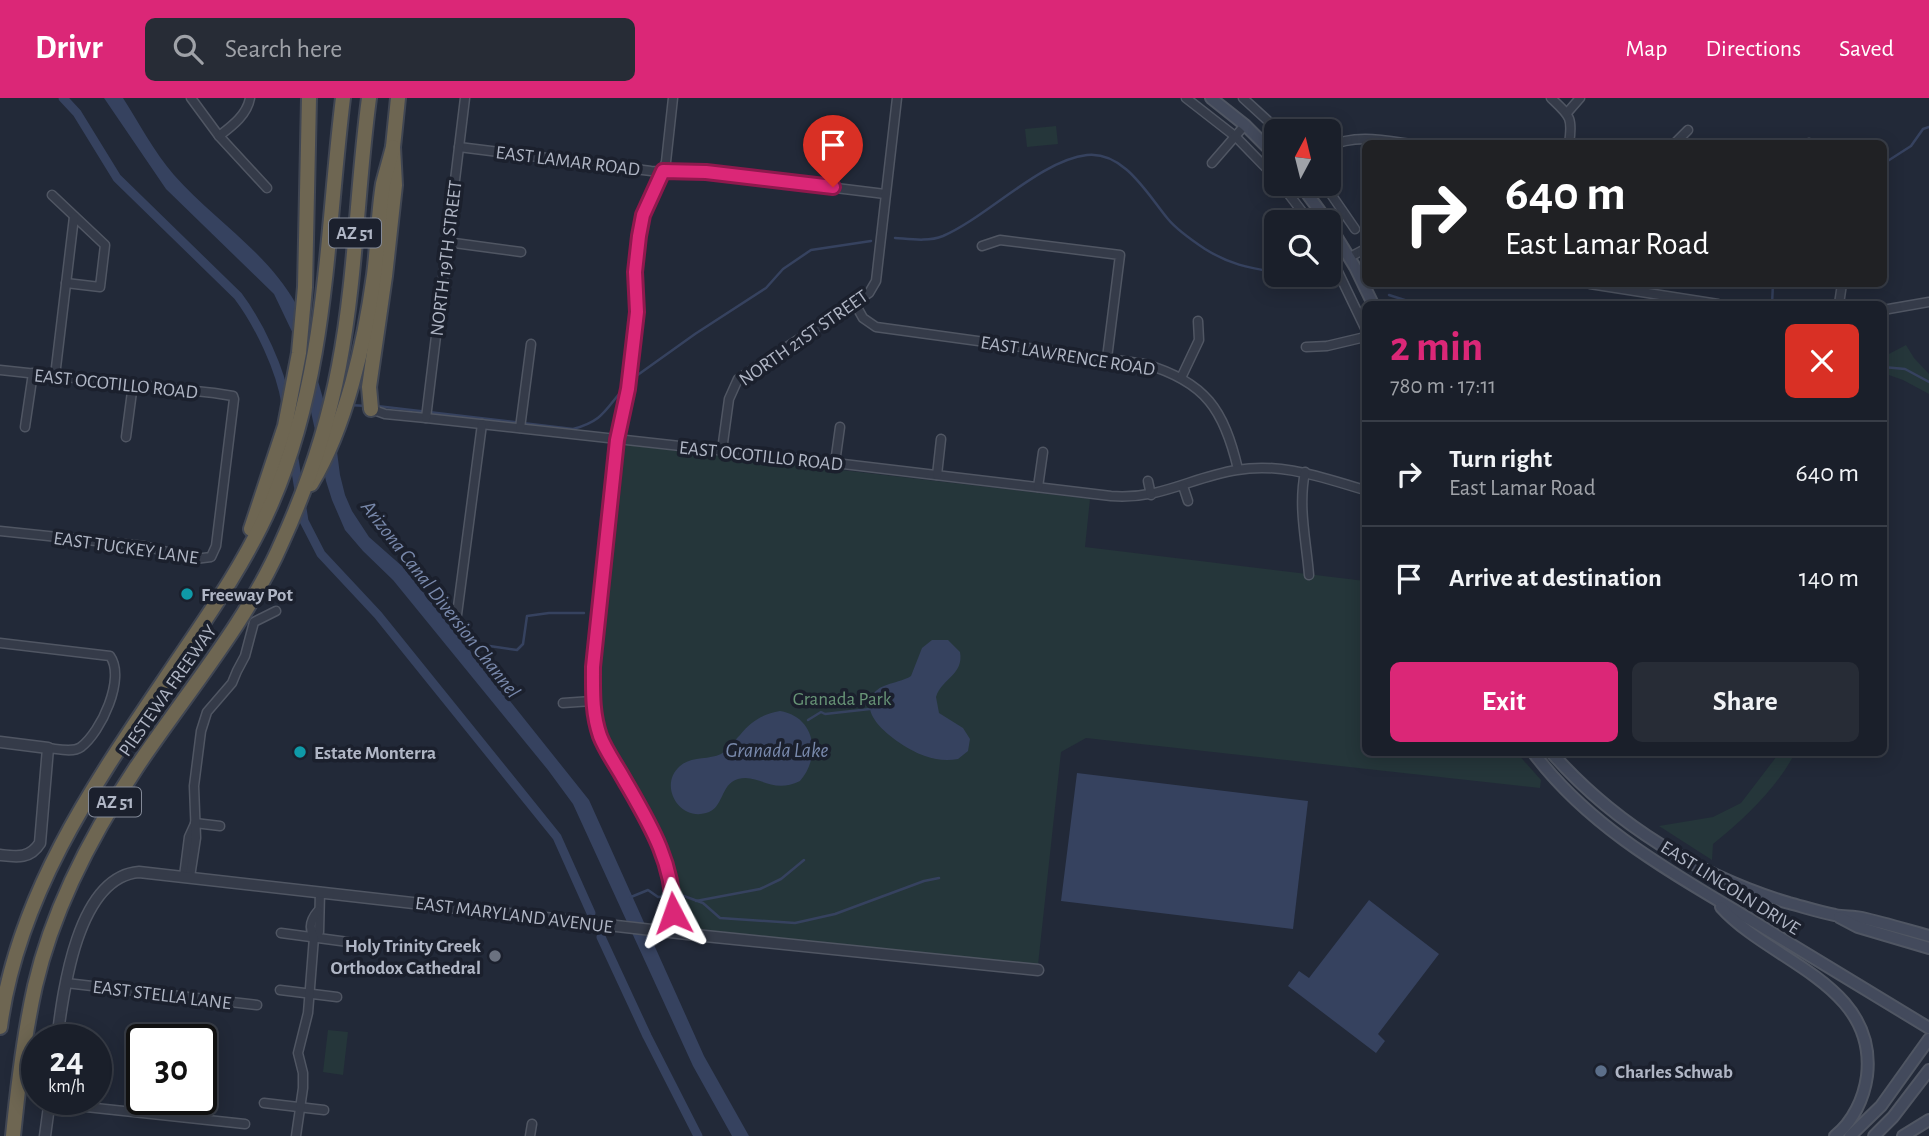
<!DOCTYPE html>
<meta charset="utf-8">
<style>
:root{--surface:#1a1f2a;--page:#272c36;--text:#f1f3f6;--muted:#9fa2a8;--line:#383d47;--accent:#db2777}
body{margin:0;font-family:"Alegreya Sans",sans-serif;background:var(--page);color:var(--text);height:100vh;display:flex;flex-direction:column;font-size:26px;white-space:nowrap}
*{box-sizing:border-box;margin:0}
p{font-size:23px;color:var(--muted)}
.icon{flex:none;width:38px;height:38px;fill:none;stroke:currentColor;stroke-width:2;stroke-linecap:round;stroke-linejoin:round}
.map{position:relative;flex:1;overflow:hidden}
.details{position:absolute;left:1362px;top:203px;width:525px;height:455px;display:flex;flex-direction:column;background:var(--surface);border-radius:10px;box-shadow:0 4px 18px #0003,0 0 0 2px var(--line)}
.details>*{flex:none}
.guide{position:absolute;left:1362px;top:42px;width:525px;height:147px;border-radius:10px;box-shadow:0 4px 18px #0003,0 0 0 2px var(--line);background:#202124;color:#fff;overflow:hidden}
.needle{width:46px;rotate:7deg}
.controls{position:absolute;left:1264px;top:21px;display:grid;gap:14px}
.controls a{display:grid;place-items:center;width:77px;height:77px;border-radius:10px;background:var(--surface);box-shadow:0 4px 18px #0003,0 0 0 2px var(--line);font-size:35px}
.speed{position:absolute;left:21px;top:926px;display:flex;gap:14px;font-size:35px;font-weight:700;text-align:center}
.speed>*{display:grid;place-content:center;width:91px;height:91px;border-radius:50%;background:var(--surface);box-shadow:0 4px 18px #0003,0 0 0 2px var(--line);line-height:1}
.speed small{font-size:18px;font-weight:400}
.speed .limit{border:4px solid #111;border-radius:10px;background:#fff;color:#111}
.pin{position:absolute;display:grid;place-items:center;width:60px;height:60px;color:#fff;margin:-72px -30px;border-radius:50% 50% 50% 0;rotate:-45deg;box-shadow:0 0 7px #0007}
.pin .icon{rotate:45deg}
.me{position:absolute;width:77px;margin:-38px;rotate:356deg;stroke-linejoin:round;filter:drop-shadow(0 0 5px #0008)}
.turn{display:flex;align-items:center;gap:24px;height:147px;padding:0 28px;font-size:32px}
.turn .icon{width:91px;height:91px;stroke-width:2.5}
.turn b{display:block;font-size:49px;line-height:60px}
.round{display:grid;place-items:center;flex:none;width:74px;height:74px;border-radius:10px;background:var(--page)}
.head{display:flex;align-items:center;justify-content:space-between;height:119px;padding:0 28px}
h1{font-size:42px;font-weight:700;line-height:52px;color:var(--accent)}
.cta{display:flex;gap:14px;margin-top:auto;padding:14px 28px}
.cta a{flex:1;height:80px;border-radius:10px;background:var(--accent);color:#fff;font-size:28px;font-weight:700;line-height:80px;text-align:center}
.cta a+a{background:var(--page);color:var(--text)}
ul{padding:0;list-style:none}
li{display:flex;align-items:center;gap:21px;height:105px;padding:0 28px;border-top:2px solid var(--line)}
li div{flex:1}
li b{display:block;font-size:26px}
li em{font-style:normal}
header{display:flex;align-items:center;gap:42px;box-sizing:border-box;height:98px;padding:0 35px;background:var(--accent);color:#fff}
header strong{font-size:33px}
nav{display:flex;gap:38px;margin-inline-start:auto;font-size:24px}
.search{width:490px;height:63px;background:var(--page);display:flex;align-items:center;gap:18px;box-sizing:border-box;padding:0 24px;border-radius:10px;color:var(--muted);font-size:26px}
.map>svg:first-child{display:block}
</style>
<header>
<strong>Drivr</strong>
<div class="search"><svg class="icon" aria-label="search" viewBox="0 0 24 24"><circle cx="10" cy="10" r="6"/><path d="M15 15l6 6"/></svg>Search here</div>
<nav><a>Map</a><a>Directions</a><a>Saved</a></nav>
</header>
<div class="map">
<svg width="1929" height="1038" viewBox="0 0 1929 1038">
<rect width="100%" height="100%" fill="#222938"/>
<g fill="#25363a">
<polygon points="1056,28 1058,46 1027,49 1025,31"/>
<polygon points="1906,247 1914,260 1929,276 1929,296 1903,282 1883,275 1883,259"/>
<path d="M627,347L1090,401L1085,449L1365,483V654L1517,655L1541,682L1540,690L1086,640L1061,654L1038,867L685,830L680,827V794L672,757L605,638C599,613 599,590 600,565L623,351Z"/>
<path d="M1780,654L1795,655C1776,691 1745,720 1713,746L1712,762L1659,728L1713,719L1741,705Z"/>
<polygon points="328,932 348,934 343,977 323,974"/>
</g>
<g fill="#36425f">
<path d="M104,0H123C139,25 154,54 174,77C213,121 267,154 296,206L336,346L340,377L345,397L352,413L369,439L403,469L589,702L704,958L749,1038H732L693,968L573,706L548,672L393,482L363,453L345,432L332,402L326,383L295,240L274,196L166,91Z"/>
<path d="M932,542H948L960,554C964,577 942,580 936,599L939,615L963,630L970,641L968,653L958,661C947,663 936,662 925,658C907,652 858,622 872,598C880,584 899,586 911,578L922,550Z"/>
<path d="M780,613C816,619 821,659 800,683C771,697 759,675 738,681C720,686 724,711 706,715C679,723 658,687 680,668C691,658 709,662 721,656C729,651 734,643 740,637C751,623 763,616 780,613Z"/>
<polygon points="1077,675 1308,703 1293,831 1061,803"/>
<polygon points="1369,802 1439,856 1378,936 1385,943 1376,955 1288,888 1299,873 1309,880"/>
</g>
<g fill="none" stroke-linecap="round" stroke-linejoin="round">
<g stroke="#36425f" stroke-width="2.5">
<polyline points="1883,66 1911,48 1923,31 1929,29"/>
<path d="M895,140C910,141 928,144 943,138C987,119 1041,62 1087,57C1124,53 1148,97 1168,121C1177,132 1193,143 1205,151C1229,166 1248,170 1276,174"/>
<polyline points="1389,197 1417,206"/>
<polyline points="1772,206 1773,186"/>
<polyline points="1883,269 1905,271 1929,284"/>
<polyline points="632,281 695,236 766,190 783,171 811,152 871,143"/>
<polyline points="349,307 367,308"/>
<path d="M377,308L573,331C605,322 605,311 625,289"/>
<polyline points="467,552 476,546 517,552 523,546 527,518 549,515 584,515"/>
<polyline points="808,622 821,614 825,616 870,611"/>
<polyline points="631,799 648,792 658,799 681,797 703,805 720,820 795,825 835,816 924,783 939,780"/>
<polyline points="696,803 760,791 781,781 804,762"/>
</g>
<g stroke="#36425f" stroke-width="9">
<path d="M63,0L77,15L117,80L238,198C259,226 281,272 286,306"/>
<polyline points="293,355 304,423 321,456 378,517 557,739 591,815"/>
<polyline points="601,839 647,938 698,1038"/>
</g>
<defs>
<g id="minor">
<polyline points="191,0 219,38 267,90"/>
<polyline points="1186,0 1236,39 1276,80"/>
<polyline points="1243,0 1279,33"/>
<path d="M1551,0C1570,18 1573,19 1569,46"/>
<polyline points="1567,15 1580,0"/>
<path d="M219,38C232,28 247,17 250,0"/>
<polyline points="1809,45 1809,46"/>
<polyline points="1674,46 1688,32"/>
<polyline points="459,49 651,73 706,74 885,96"/>
<path d="M1328,49C1354,36 1383,42 1410,46"/>
<polyline points="1212,65 1245,27"/>
<polyline points="1281,86 1310,124"/>
<polyline points="1324,86 1355,131"/>
<polyline points="52,97 105,147 100,189 66,185"/>
<polyline points="447,144 521,154"/>
<polyline points="982,148 1000,142 1120,157 1107,260"/>
<polyline points="1328,153 1365,230"/>
<polyline points="1350,159 1365,151"/>
<polyline points="1590,186 1718,206"/>
<path d="M854,204L863,220L876,229L1145,266C1206,284 1224,312 1238,371"/>
<polyline points="1839,206 1842,186"/>
<polyline points="1883,212 1929,204"/>
<polyline points="1306,249 1327,248 1365,239"/>
<polyline points="0,272 214,295 233,298 234,301 216,448 211,459 195,461 144,448 0,433"/>
<polyline points="55,278 74,119"/>
<polyline points="1181,280 1199,242 1198,223"/>
<path d="M371,311L385,316L426,320L835,365L1111,398C1161,402 1191,379 1237,372C1282,364 1323,380 1365,392"/>
<polyline points="426,320 465,0"/>
<polyline points="25,329 33,275"/>
<polyline points="520,330 531,246"/>
<polyline points="126,339 133,286"/>
<polyline points="722,352 729,301 738,281 869,195 876,183 897,0"/>
<polyline points="835,365 840,329"/>
<path d="M1305,374C1298,409 1306,441 1309,477"/>
<polyline points="937,377 941,341"/>
<polyline points="1148,383 1151,397"/>
<polyline points="1183,388 1188,403"/>
<polyline points="1038,389 1043,354"/>
<polyline points="456,524 482,326"/>
<path d="M0,545L110,558C126,580 101,634 81,649C73,655 58,651 48,650"/>
<polyline points="563,605 592,603"/>
<polyline points="195,725 220,728"/>
<polyline points="184,778 189,739 194,728"/>
<polyline points="190,779 196,740 194,688 201,633 207,614 232,585 237,573 245,558 254,524 276,513"/>
<path d="M670,834C679,768 653,732 621,677C615,665 605,652 600,639C592,617 593,593 593,569L617,342L628,291L637,214V191L635,174L639,138L643,117L666,64L673,0"/>
<polyline points="281,835 348,844"/>
<polyline points="314,839 319,834 320,794"/>
<polyline points="66,885 257,907"/>
<polyline points="280,892 337,899"/>
<polyline points="49,1005 245,1026"/>
<polyline points="264,1005 324,1012"/>
<path d="M296,1038L303,990V975L298,955L308,915L314,839C308,829 311,821 318,813"/>
<polyline points="530,1038 532,1026"/>
</g>
<g id="tertiary">
<path d="M0,644L48,650L40,745C30,761 17,759 0,757"/>
<path d="M57,942C63,894 77,779 139,774L705,838L1038,872"/>
<polyline points="45,1038 50,1001"/>
</g>
<g id="secondary">
<polyline points="1211,0 1245,27 1276,58"/>
<polyline points="1300,86 1328,124"/>
<polyline points="1328,125 1355,169 1373,206"/>
<path d="M1533,654C1590,731 1676,777 1756,825C1814,860 1871,895 1929,930"/>
<path d="M1551,654C1612,724 1700,779 1789,805C1804,809 1819,814 1835,817C1844,819 1853,818 1862,820C1884,825 1907,832 1929,838"/>
<path d="M1721,809C1770,864 1878,886 1867,978C1864,1000 1853,1024 1835,1038"/>
<polyline points="1839,819 1858,829 1929,850"/>
<polyline points="1850,1038 1881,1008 1929,941"/>
<polyline points="1874,1038 1893,1019 1929,972"/>
<polyline points="1903,1038 1929,1022"/>
</g>
<g id="motorway">
<polyline points="371,311 369,289 385,178 395,87 393,49 398,0"/>
<path d="M311,386C346,329 365,243 374,177C378,147 378,116 383,86C386,74 390,61 393,49"/>
<polyline points="251,431 285,328 299,255 305,189 309,0"/>
<path d="M0,929C18,791 102,675 178,562C212,512 248,460 272,404C328,274 326,137 343,0"/>
<path d="M13,1038C18,988 24,937 35,888C53,810 92,736 136,670C184,598 248,523 282,444C307,389 328,327 339,268C356,180 357,89 369,0"/>
</g>
</defs>
<use href="#minor" stroke="#505663" stroke-width="11"/>
<use href="#tertiary" stroke="#505663" stroke-width="13"/>
<use href="#secondary" stroke="#505663" stroke-width="14"/>
<use href="#motorway" stroke="#404653" stroke-width="18"/>
<use href="#minor" stroke="#353b49" stroke-width="8"/>
<use href="#tertiary" stroke="#353b49" stroke-width="10"/>
<use href="#secondary" stroke="#434a5c" stroke-width="10"/>
<use href="#motorway" stroke="#6e6652" stroke-width="14"/>
</g>
<g fill="none" stroke-linecap="round" stroke-linejoin="round">
<defs>
<path id="route" d="M673,815C674,762 646,720 621,676C614,664 605,651 600,638C592,615 593,593 593,569L617,342L628,291L637,214L635,174L639,138L643,117L663,73L706,74L833,89"/>
</defs>
<use href="#route" stroke="#8e194d" stroke-width="18"/>
<use href="#route" stroke="#db2777" stroke-width="12"/>
</g>
<g fill="#0f9aa8" stroke="#1b202d" stroke-width="2.5">
<circle cx="187" cy="496" r="7"/>
<circle cx="300" cy="654" r="7"/>
</g>
<circle fill="#6b7280" stroke="#1b202d" stroke-width="2.5" cx="495" cy="858" r="7"/>
<circle fill="#5c6f8a" stroke="#1b202d" stroke-width="2.5" cx="1601" cy="973" r="7"/>
<g text-anchor="middle" stroke-width="7" stroke-linejoin="round" paint-order="stroke">
<g fill="#1b202d" stroke="#838997" stroke-width="2">
<rect x="329" y="120.5" width="52" height="29" rx="5"/>
<rect x="89" y="689.5" width="52" height="29" rx="5"/>
</g>
<g font-size="18" font-weight="bold" fill="#b0b6c5">
<text x="355" y="141">AZ 51</text>
<text x="115" y="710">AZ 51</text>
</g>
<g font-size="19" fill="#b0b6c5" stroke="#1b202d">
<text transform="translate(568 62) rotate(7)" y="7">EAST LAMAR ROAD</text>
<text transform="translate(445 160) rotate(-83)" y="7">NORTH 19TH STREET</text>
<text transform="translate(803 239) rotate(-35)" y="7">NORTH 21ST STREET</text>
<text transform="translate(1068 257) rotate(9)" y="7">EAST LAWRENCE ROAD</text>
<text transform="translate(116 285) rotate(6)" y="7">EAST OCOTILLO ROAD</text>
<text transform="translate(761 357) rotate(6)" y="7">EAST OCOTILLO ROAD</text>
<text transform="translate(126 449) rotate(8)" y="7">EAST TUCKEY LANE</text>
<text transform="translate(167 592) rotate(-55)" y="7">PIESTEWA FREEWAY</text>
<text transform="translate(1731 789) rotate(32)" y="7">EAST LINCOLN DRIVE</text>
<text transform="translate(514 816) rotate(7)" y="7">EAST MARYLAND AVENUE</text>
<text transform="translate(162 896) rotate(7)" y="7">EAST STELLA LANE</text>
</g>
<g font-size="19" font-weight="bold" fill="#b0b6c5" stroke="#1b202d" text-anchor="start">
<text x="201" y="503">Freeway Pot</text>
<text x="314" y="661">Estate Monterra</text>
<text x="481" y="854" text-anchor="end">Holy Trinity Greek<tspan x="481" dy="22">Orthodox Cathedral</tspan></text>
<text x="1615" y="980">Charles Schwab</text>
</g>
<g font-size="19" fill="#689577" stroke="#1b202d">
<text x="842" y="607">Granada Park</text>
</g>
<g font-size="21" font-style="italic" fill="#7989ac" stroke="#1b202d">
<text transform="translate(441 501) rotate(52)" y="7">Arizona Canal Diversion Channel</text>
<text x="777" y="659">Granada Lake</text>
</g>
</g>
</svg>
<div class="controls">
<a><svg class="needle" viewBox="-14 -14 28 28"><path d="M0-13l5 13h-10z" fill="#e53935"/><path d="M0 13l5-13h-10z" fill="#9fa2a8"/></svg></a>
<a><svg class="icon" aria-label="search" viewBox="0 0 24 24"><circle cx="10" cy="10" r="6"/><path d="M15 15l6 6"/></svg></a>
</div>
<div class="speed"><div>24<small>km/h</small></div><div class="limit">30</div></div>
<div class="pin" style="left:833px;top:89px;background:#d93025"><svg class="icon" aria-label="arrive" viewBox="0 0 24 24"><path d="M6 21V4h12l-3 4 3 4H6"/></svg></div>
<svg class="me" style="left:673px;top:815px" viewBox="-20 -20 40 40"><path d="M0-17L14 15 0 8-14 15z" fill="#db2777" stroke="#fff" stroke-width="4"/></svg>
<div class="guide">
<div class="turn"><svg class="icon" aria-label="right" viewBox="0 0 24 24"><path d="M7 20v-9h11M14 6l5 5-5 5"/></svg><div><b>640 m</b>East Lamar Road</div></div>
</div>
<section class="details">
<div class="head"><div><h1>2 min</h1><p>780 m · 17:11</p></div><a class="round" style="background:#d93025;color:#fff"><svg class="icon" aria-label="close" viewBox="0 0 24 24"><path d="M6 6l12 12M18 6L6 18"/></svg></a></div>
<ul>
<li><svg class="icon" aria-label="right" viewBox="0 0 24 24"><path d="M7 20v-9h11M14 6l5 5-5 5"/></svg><div><b>Turn right</b><p>East Lamar Road</p></div><em>640 m</em></li>
<li><svg class="icon" aria-label="arrive" viewBox="0 0 24 24"><path d="M6 21V4h12l-3 4 3 4H6"/></svg><div><b>Arrive at destination</b></div><em>140 m</em></li>
</ul>
<div class="cta"><a>Exit</a><a>Share</a></div>
</section>
</div>
